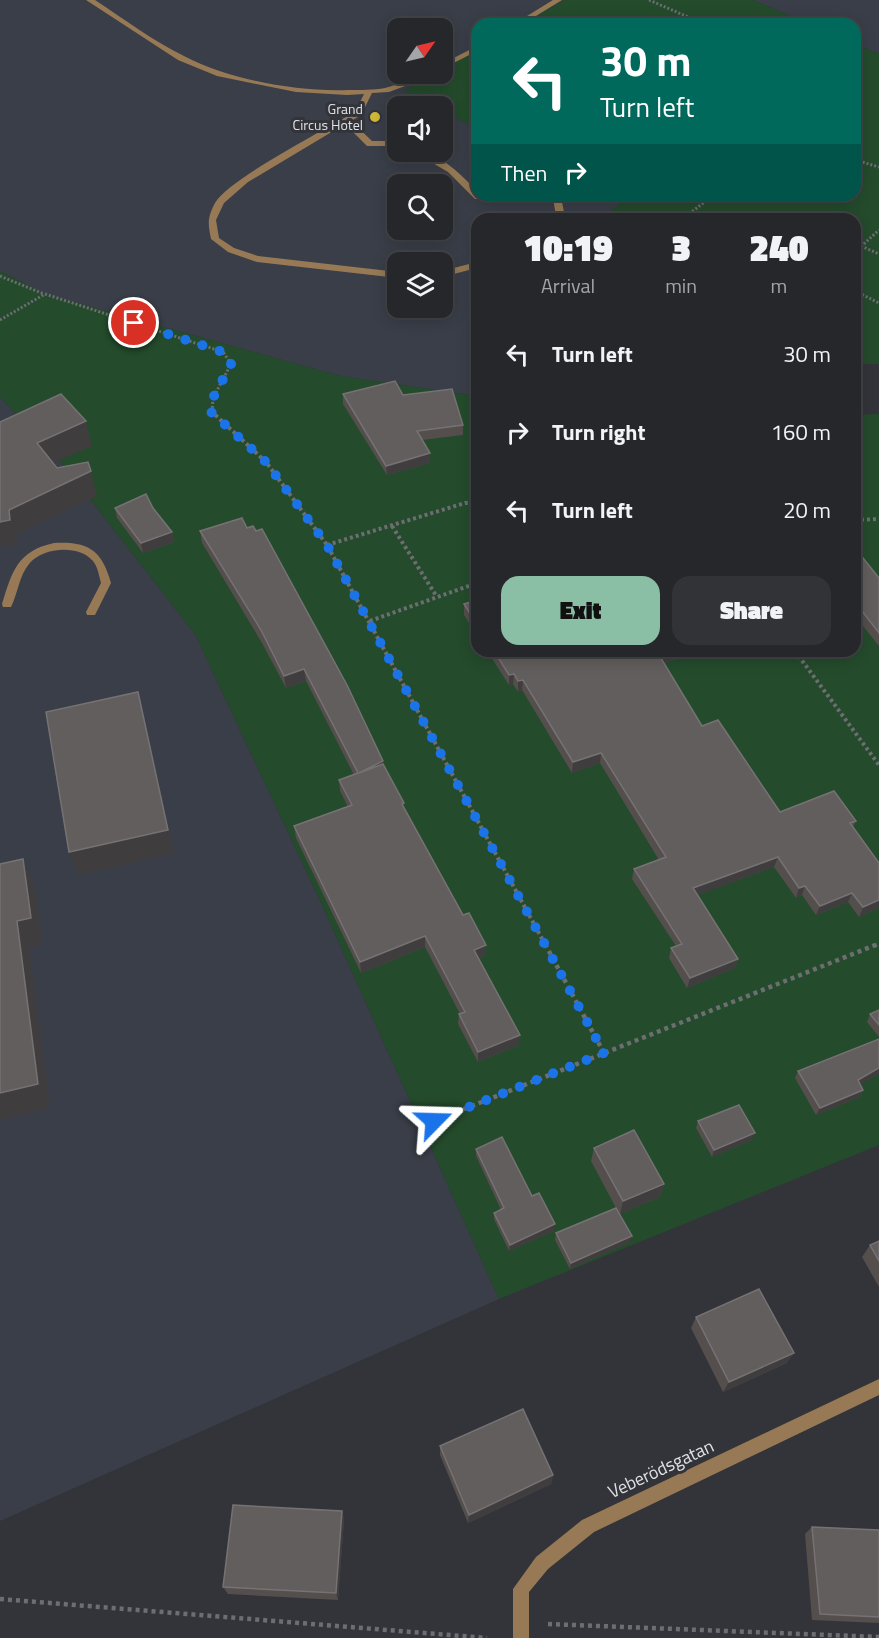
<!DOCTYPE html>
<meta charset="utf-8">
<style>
:root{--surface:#26272b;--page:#323337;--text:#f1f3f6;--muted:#a4a5a9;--line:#424447;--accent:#8abfa5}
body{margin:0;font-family:"Titillium Web",sans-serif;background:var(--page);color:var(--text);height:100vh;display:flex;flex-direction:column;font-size:22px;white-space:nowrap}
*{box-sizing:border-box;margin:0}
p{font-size:20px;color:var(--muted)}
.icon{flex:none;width:33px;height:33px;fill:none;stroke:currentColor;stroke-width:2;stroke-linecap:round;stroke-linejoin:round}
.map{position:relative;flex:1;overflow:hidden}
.side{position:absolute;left:471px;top:213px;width:390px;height:444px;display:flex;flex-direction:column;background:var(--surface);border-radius:18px;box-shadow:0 3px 15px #0003,0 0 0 2px var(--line)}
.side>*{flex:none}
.top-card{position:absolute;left:471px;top:18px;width:390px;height:183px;border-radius:18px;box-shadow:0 3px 15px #0003,0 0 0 2px var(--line);background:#00695c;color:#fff;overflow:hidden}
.needle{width:39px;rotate:56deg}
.tools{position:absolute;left:387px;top:18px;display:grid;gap:12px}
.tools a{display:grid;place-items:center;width:66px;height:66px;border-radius:12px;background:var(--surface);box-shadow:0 3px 15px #0003,0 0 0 2px var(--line);font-size:30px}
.pin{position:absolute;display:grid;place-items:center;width:51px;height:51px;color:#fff;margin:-26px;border:3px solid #fff;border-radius:50%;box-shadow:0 2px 6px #0007}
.me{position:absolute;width:66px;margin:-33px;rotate:68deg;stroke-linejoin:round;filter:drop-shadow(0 0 4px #0008)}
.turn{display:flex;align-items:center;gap:21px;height:126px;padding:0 30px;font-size:27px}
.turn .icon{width:78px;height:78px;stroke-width:2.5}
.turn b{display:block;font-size:42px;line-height:51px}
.then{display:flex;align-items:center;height:57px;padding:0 30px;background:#0003;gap:12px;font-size:22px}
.eta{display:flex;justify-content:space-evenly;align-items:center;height:102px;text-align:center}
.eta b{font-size:36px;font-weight:800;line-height:42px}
.button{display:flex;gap:12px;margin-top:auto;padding:12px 30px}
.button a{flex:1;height:69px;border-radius:18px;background:var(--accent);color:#111;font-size:24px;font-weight:800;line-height:69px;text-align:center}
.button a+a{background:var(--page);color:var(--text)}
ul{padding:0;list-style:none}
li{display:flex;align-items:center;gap:18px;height:78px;padding:0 30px}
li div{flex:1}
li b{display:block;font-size:22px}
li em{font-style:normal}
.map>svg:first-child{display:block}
</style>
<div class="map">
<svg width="879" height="1638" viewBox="0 0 879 1638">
<rect width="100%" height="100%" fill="#323439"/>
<g fill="#393e48" fill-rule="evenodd">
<path d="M0,0H565L522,24H477V49L443,69L442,28H398V74H435L404,91L434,106H398V152H442L443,111L477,129V195H606L622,203L601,219H477V396L340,376L45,294L0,271ZM398,184H442V230H398ZM398,262H442V308H398Z"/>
<polygon points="753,0 879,0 879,54 855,44 855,24 809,24"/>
<polygon points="0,397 66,468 195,634 317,894 499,1299 0,1521"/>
</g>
<g fill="#244b2c">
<polygon points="565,0 753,0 809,24 522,24"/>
<polygon points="855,44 879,54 879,364 855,364 855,219 601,219 621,203 606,195 855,195"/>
<polygon points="477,49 477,129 443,111 442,106 434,106 404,91 435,74 442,74 443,69"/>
<polygon points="0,271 45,294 340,376 477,396 477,651 855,651 855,415 879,414 879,1145 499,1299 317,894 195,634 66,468 0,397"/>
</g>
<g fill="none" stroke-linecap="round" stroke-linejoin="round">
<g stroke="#6c6e72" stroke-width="3" stroke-dasharray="2 2" stroke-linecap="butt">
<polyline points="649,0 704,24"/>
<polyline points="471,97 477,93"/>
<polyline points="855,160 879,167"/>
<polyline points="683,219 713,195"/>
<polyline points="861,246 879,254"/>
<polyline points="855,252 879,230"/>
<polyline points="0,276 44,294"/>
<polyline points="855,291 879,303"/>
<polyline points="0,320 45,294 223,352 231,364 213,398 212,412"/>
</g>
<g stroke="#6c6e72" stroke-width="4" stroke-dasharray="3 3" stroke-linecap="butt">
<polyline points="211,411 266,462 327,545 546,946"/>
<polyline points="855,520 879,519"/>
<polyline points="392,526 437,597"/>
<polyline points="327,545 465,503 477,503"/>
<polyline points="370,621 477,583"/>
<polyline points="795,651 879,765"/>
<polyline points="874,946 879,944"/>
</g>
<g stroke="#6c6e72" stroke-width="4.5" stroke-dasharray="4 4" stroke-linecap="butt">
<polyline points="545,944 604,1053"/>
<polyline points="434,1121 878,944"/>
<polyline points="0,1599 487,1638"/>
<polyline points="548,1624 879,1637"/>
</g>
<g fill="#977a55" fill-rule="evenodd">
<path d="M86,0H95C124,19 153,41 184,56C230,80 297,92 348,90C360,90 374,90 385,88C402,84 415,74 433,74L432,76L389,92L372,93L361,115L351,121L372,141H398V146H367L345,124L248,182L224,203L216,220L219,238L234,248L258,256L398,272V278L257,262L228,252L211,239C208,224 207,218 215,203C229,179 326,129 355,112L364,94L347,95L296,92L217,76L178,60Z"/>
<polygon points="553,0 562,0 523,24 514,24"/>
<polygon points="477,46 477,51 442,69 442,64"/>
<path d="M414,152C437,149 462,176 477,191V195H488L481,199H475L448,172Z"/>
<polygon points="549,195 560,195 561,197 565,217 564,219 554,219 556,216 553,198"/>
<polygon points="477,262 477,268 442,277 442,271"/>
<path d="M54,543C88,541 102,550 111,583L95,615H87L86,612L101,583C99,576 98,567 93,561C79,544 42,547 29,564C19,576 18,593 11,607H3L2,604C12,572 17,551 54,543Z"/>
</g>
<polygon fill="#977a55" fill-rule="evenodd" points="879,1379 879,1395 594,1532 548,1569 529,1592 529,1638 513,1638 513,1589 536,1557 582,1520"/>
</g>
<g fill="#544e4d">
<polygon points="343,394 403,395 463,425 463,435 422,440 430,463 387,475 343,404"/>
<polygon points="115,508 153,508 172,532 174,542 143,553 117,518"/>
<polygon points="247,528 383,761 383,764 405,809 486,955 479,958 519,1045 478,1062 458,1024 459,1014 460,1014 425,947 361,973 296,838 294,826 348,807 340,791 339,780 354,775 306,681 286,688 262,643 202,543 200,531"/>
<polygon points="855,548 879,578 879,646 855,616"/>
<polygon points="477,600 477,636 464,615 464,604"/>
<polygon points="487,651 685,651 684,657 664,663 702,726 780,812 856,821 853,827 879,863 879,908 859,917 848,902 816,915 802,895 796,898 774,867 697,895 738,959 735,968 687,988 669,958 671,948 676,946 632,879 634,869 659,860 600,763 572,773 522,690 518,692 513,684 509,685"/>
<polygon points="879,1010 879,1037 867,1022 870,1014"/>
<polygon points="798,1071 879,1074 860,1084 863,1090 860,1097 816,1115 795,1078"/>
<polygon points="698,1121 752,1140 712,1157 696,1128"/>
<polygon points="594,1148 664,1184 660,1197 620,1214 630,1242 570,1269 555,1240 556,1233 616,1208 591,1161"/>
<polygon points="476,1149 532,1196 554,1231 509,1251 494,1219 494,1213 501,1210 476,1156"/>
<polygon points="879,1241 879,1287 862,1257 870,1245"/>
<polygon points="696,1317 787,1363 723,1392 691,1328"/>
<polygon points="440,1446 553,1475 551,1484 468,1523 440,1455"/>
<polygon points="342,1511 344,1519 338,1600 228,1594 223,1587"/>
<polygon points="812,1527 879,1530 879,1623 812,1620 805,1534"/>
</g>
<g fill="#403d3e">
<polygon points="86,421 92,446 44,467 37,443"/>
<polygon points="430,453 430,463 387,475 386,466"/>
<polygon points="91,471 97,496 16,534 18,544 0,547 0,522 9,510"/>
<polygon points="172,532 174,542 143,553 141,543"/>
<polygon points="671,651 685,651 684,657 657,665 659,655"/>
<polygon points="304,669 306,681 286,688 284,676"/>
<polygon points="514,674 513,684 509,685 509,675"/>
<polygon points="523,680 522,690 518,692 518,681"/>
<polygon points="138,692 174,853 78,875 69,852"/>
<polygon points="601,753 600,763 572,773 573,762"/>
<polygon points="383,761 383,773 359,773"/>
<polygon points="778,857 774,867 690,898 693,888"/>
<polygon points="23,859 35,887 42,945 29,948 50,1108 0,1120 0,1093"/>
<polygon points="805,886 802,895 796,898 799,888"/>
<polygon points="852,893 848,902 816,915 820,906"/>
<polygon points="879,900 879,908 859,917 863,907"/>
<polygon points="425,936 425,947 361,973 360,962"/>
<polygon points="486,945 486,955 474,960 474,950"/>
<polygon points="738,959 735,968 687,988 690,978"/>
<polygon points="520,1035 519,1045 478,1062 478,1052"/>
<polygon points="879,1068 879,1074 854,1088 858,1080"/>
<polygon points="863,1090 860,1097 816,1115 820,1108"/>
<polygon points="755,1133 752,1140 712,1157 714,1150"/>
<polygon points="664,1184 660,1197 620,1214 623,1201"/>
<polygon points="555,1224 554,1231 509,1251 510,1245"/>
<polygon points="632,1236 630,1242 570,1269 571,1263"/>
<polygon points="794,1353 787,1363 723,1392 729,1382"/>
<polygon points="553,1475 551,1484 468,1523 469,1515"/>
<polygon points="342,1511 344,1519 338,1600 336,1593"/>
</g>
<g fill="#635e5e" stroke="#767273" stroke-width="1.5">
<polygon points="395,381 403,395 452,389 463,425 417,431 430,453 386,466 343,394"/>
<polygon points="61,394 86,421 37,443 57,468 88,462 91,471 9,510 10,520 0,522 0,422"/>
<polygon points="146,494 153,508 172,532 141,543 115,508"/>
<polygon points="242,518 247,528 253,526 256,531 262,529 347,685 383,761 359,773 383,764 404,803 402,804 463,915 469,913 486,945 474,950 520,1035 478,1052 459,1014 465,1012 425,936 360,962 294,826 352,805 339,780 358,773 304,669 284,676 261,630 200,531"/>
<polygon points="855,548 879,578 879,633 855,602"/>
<polygon points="477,600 477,625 464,604"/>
<polygon points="494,651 671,651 659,655 702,726 718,720 780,812 834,791 856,821 850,823 879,863 879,900 863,907 852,893 820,906 805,886 799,888 778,857 693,888 738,959 690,978 671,948 682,944 634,869 666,857 601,753 573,762 523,680 518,681 514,674 509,675"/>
<polygon points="138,692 168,830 69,852 46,712"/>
<polygon points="23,859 31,918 17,921 38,1084 0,1093 0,864"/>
<polygon points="879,1010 879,1025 870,1014"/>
<polygon points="879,1039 879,1068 858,1080 863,1090 820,1108 798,1071"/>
<polygon points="739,1105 755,1133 714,1150 698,1121"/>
<polygon points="634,1130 664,1184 623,1201 594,1148"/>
<polygon points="502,1137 532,1196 539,1193 555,1224 510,1245 494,1213 504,1208 476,1149"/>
<polygon points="616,1208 632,1236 571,1263 556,1233"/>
<polygon points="879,1241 879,1261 870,1245"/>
<polygon points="759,1289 794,1353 729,1382 696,1317"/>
<polygon points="523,1409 553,1475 469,1515 440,1446"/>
<polygon points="233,1505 342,1511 336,1593 223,1587"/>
<polygon points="812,1527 879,1530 879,1617 820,1614"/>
</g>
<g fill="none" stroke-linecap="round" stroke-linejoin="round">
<polyline stroke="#1a73e8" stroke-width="10" stroke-dasharray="0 18" points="134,323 223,352 231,364 213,398 210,411 266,462 327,545 604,1053 434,1121"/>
</g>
<circle fill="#ceb837" stroke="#323439" stroke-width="2" cx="375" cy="117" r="6"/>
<g text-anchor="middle" stroke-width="6" stroke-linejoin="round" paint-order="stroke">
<g font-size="14" fill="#e0e1e4" stroke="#323439" text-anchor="end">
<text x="363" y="114">Grand<tspan x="363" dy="16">Circus Hotel</tspan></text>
</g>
<g font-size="18" fill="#e0e1e4" stroke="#323439">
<text transform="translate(661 1469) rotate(-25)" y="6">Veberödsgatan</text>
</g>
</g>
</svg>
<div class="tools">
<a><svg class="needle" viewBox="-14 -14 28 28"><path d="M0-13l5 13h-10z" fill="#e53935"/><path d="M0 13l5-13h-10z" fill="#a4a5a9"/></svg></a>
<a><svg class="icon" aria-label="sound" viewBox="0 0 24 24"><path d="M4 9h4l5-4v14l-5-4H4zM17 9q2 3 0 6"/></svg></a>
<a><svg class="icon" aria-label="search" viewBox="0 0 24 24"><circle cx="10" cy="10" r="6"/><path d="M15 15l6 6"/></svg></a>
<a><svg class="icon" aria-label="layers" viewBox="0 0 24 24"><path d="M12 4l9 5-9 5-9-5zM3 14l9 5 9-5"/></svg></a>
</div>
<div class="pin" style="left:134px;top:323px;background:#d93025"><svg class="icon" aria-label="arrive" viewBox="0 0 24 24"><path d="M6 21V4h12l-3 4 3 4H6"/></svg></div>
<svg class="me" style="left:434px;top:1121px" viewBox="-20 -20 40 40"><path d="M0-17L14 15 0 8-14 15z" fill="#1a73e8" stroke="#fff" stroke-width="4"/></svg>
<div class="top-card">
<div class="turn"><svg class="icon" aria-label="left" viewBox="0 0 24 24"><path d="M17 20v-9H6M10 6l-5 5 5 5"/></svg><div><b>30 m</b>Turn left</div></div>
<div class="then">Then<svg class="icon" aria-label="right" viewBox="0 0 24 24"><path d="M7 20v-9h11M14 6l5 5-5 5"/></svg></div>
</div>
<section class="side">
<div class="eta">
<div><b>10:19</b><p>Arrival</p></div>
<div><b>3</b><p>min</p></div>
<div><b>240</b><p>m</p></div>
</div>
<ul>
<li><svg class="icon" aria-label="left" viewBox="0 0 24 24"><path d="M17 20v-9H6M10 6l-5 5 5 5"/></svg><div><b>Turn left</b></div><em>30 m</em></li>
<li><svg class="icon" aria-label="right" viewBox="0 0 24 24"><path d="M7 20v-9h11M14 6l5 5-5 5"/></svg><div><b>Turn right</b></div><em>160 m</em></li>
<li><svg class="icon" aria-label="left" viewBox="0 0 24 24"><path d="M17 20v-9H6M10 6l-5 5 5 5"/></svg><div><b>Turn left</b></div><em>20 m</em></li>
</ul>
<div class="button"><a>Exit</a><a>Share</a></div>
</section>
</div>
